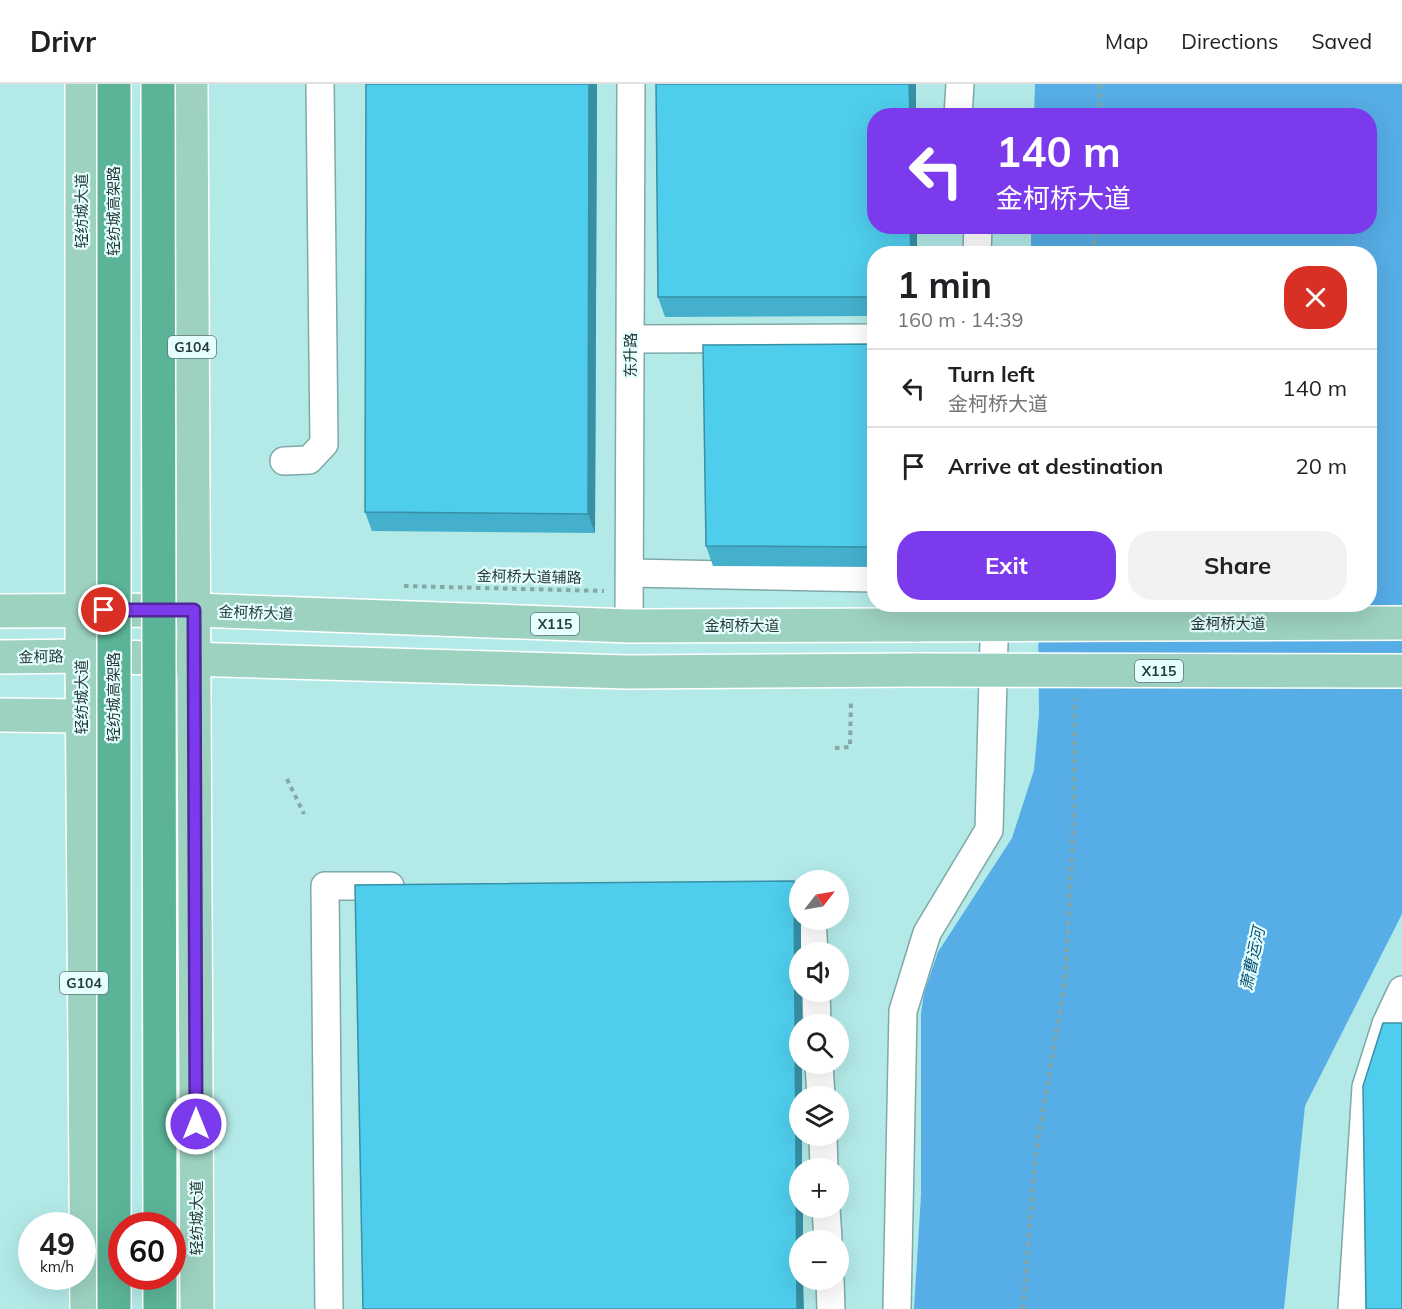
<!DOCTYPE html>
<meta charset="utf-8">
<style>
:root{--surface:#fff;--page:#f2f2f2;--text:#202124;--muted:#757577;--line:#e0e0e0;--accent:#7c3aed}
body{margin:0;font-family:Mulish,"Noto Sans SC",sans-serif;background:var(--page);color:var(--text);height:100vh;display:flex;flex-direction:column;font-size:22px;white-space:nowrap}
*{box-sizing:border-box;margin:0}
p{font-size:20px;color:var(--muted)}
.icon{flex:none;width:33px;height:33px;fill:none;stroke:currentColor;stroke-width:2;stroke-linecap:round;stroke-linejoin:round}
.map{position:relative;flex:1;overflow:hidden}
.drawer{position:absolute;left:867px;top:162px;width:510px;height:366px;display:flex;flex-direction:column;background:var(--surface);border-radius:24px;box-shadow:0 6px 24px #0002}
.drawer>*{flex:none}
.banner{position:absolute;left:867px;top:24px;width:510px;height:126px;border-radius:24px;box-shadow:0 6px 24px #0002;background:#7c3aed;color:#fff;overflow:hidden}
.needle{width:39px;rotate:59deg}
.tools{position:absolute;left:789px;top:786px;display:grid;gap:12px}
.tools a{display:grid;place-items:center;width:60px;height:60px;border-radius:50%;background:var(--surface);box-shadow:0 6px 24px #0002;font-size:30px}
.speed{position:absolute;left:18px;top:1128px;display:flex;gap:12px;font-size:30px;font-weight:700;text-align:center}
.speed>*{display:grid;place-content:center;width:78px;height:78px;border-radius:50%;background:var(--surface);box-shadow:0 6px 24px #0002;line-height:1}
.speed small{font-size:15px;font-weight:400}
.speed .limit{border:9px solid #d22;background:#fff;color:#111}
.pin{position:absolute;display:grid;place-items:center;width:51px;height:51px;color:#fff;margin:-26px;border:3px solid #fff;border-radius:50%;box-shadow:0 2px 6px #0007}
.me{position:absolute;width:66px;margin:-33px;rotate:0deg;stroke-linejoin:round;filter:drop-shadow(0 0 4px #0008)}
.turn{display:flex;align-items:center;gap:21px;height:126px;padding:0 30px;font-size:27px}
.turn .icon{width:78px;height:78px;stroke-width:2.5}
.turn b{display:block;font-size:42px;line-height:51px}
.round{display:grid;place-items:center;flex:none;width:63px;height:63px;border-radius:24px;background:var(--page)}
.head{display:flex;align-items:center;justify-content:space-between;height:102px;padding:0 30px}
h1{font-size:36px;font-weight:700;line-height:45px}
.button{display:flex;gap:12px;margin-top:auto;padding:12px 30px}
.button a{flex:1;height:69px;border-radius:24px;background:var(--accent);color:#fff;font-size:24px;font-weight:700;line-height:69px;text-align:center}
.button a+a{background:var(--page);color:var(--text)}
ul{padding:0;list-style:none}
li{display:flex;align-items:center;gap:18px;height:78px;padding:0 30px;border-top:2px solid var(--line)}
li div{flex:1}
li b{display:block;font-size:22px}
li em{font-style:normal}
header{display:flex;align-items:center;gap:36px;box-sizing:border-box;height:84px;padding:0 30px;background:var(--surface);border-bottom:2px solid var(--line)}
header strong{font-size:28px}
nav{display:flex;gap:33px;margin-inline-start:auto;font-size:21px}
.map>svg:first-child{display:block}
</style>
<header>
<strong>Drivr</strong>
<nav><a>Map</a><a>Directions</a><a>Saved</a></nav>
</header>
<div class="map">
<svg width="1402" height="1225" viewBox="0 0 1402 1225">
<rect width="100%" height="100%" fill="#c8f6f4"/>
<path fill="#b3eae8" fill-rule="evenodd" d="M0,0H1402V1225H0ZM874,32H1370V142H874ZM874,170H1370V520H874ZM800,796H838V836H800ZM800,868H838V908H800ZM800,940H838V980H800ZM800,1012H838V1052H800ZM800,1084H838V1124H800ZM32,1142H82V1192H32ZM122,1142H172V1192H122ZM800,1156H838V1196H800Z"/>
<polygon fill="#57ade6" points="1035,0 1402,0 1402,830 1305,1022 1284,1225 914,1225 921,1111 921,930 924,909 938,868 1012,754 1034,686 1039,630 1038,521 1370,520 1370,170 1031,169 1031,143 1370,142 1370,32 1034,31"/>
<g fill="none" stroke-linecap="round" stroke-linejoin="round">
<defs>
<g id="minor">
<polyline points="958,32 960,0"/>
<polyline points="977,170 978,142"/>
<polyline points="631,255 874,254"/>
<polyline points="284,377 309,376 324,360 320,0"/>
<polyline points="631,489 874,494"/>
<polyline points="629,542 631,0"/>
<polyline points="812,836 814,868"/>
<polyline points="816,908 817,940"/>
<polyline points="819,980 821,1012"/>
<polyline points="823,1052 824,1084"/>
<polyline points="826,1124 828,1156"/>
<polyline points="830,1196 831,1225"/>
<polyline points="329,1225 325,802 390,802"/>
<polyline points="897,1225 903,927 927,849 989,746 995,520"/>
<polyline points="1352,1225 1366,1003 1386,940 1402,906"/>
</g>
<g id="major">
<polyline points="82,0 82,572 87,1225"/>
<polyline points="191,0 197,1225"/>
<polyline points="0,527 194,526 629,542 916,541"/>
<polyline points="0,573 82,572 628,588 916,586"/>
<polyline points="0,631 83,632"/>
</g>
<polyline id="highway" points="160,1192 160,1225"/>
</defs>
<use href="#minor" stroke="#7ea9a8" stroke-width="30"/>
<use href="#major" stroke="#fff" stroke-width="36"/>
<use href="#highway" stroke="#fff" stroke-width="36"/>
<g stroke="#85a7a6" stroke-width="4" stroke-dasharray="4.5 4.5" stroke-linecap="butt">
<polyline points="1099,32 1100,0"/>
<polyline points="1094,170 1095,142"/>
<polyline points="404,502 604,507"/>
<polyline points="835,664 850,663 851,616"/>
<polyline points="287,695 304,730"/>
<polyline points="1023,1225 1035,1074 1065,898 1073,752 1075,614"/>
</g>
<use href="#minor" stroke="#fff" stroke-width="27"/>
<use href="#major" stroke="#9dd2c1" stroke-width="33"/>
<use href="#highway" stroke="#5bb498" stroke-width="33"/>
<defs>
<g id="major-bridge">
<polyline points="916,541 1402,539"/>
<polyline points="916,586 1402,587"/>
</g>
<g id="highway-bridge">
<polyline points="158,0 160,1142"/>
<polyline points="114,1225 114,0"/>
</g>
</defs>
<use href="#major-bridge" stroke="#fff" stroke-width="36" stroke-linecap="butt"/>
<use href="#highway-bridge" stroke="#fff" stroke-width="36" stroke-linecap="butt"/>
<use href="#major-bridge" stroke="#9dd2c1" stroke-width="33"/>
<use href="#highway-bridge" stroke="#5bb498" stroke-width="33"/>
</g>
<g fill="#44b0cb">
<polygon points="597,0 595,449 372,447 365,428"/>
<polygon points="656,0 916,0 916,32 874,32 874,142 917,142 917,170 874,170 874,232 665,233 658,213"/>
<polygon points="874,260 874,483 713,482 706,462"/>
</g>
<g fill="#3790a5">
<polygon points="589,0 597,0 595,449 588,430"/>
<polygon points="909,0 916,0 916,32 910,32"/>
<polygon points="910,142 917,142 917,170 911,170"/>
<polygon points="794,797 800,813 800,836 801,836 801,868 800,868 800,908 802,908 802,940 800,940 800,980 802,980 802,1012 800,1012 800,1052 802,1052 802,1084 800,1084 800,1124 803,1124 803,1156 800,1156 800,1196 803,1196 804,1225 797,1225 796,1183"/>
</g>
<g fill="#4fcdec" stroke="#3790a5" stroke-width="1.5">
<polygon points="366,0 589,0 588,430 365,428"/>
<polygon points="656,0 909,0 910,32 874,32 874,142 910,142 911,170 874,170 874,213 658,213"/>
<polygon points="874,260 874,463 706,462 703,261"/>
<polygon points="794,797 797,1225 363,1225 355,801"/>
<polygon points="1383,939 1402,939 1402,1225 1366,1225 1363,1002"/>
</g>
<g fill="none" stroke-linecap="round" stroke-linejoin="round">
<defs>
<polyline id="route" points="104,526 194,526 196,1040"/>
</defs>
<use href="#route" stroke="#51269a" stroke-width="15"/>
<use href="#route" stroke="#7c3aed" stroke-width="10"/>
</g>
<g text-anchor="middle" stroke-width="4.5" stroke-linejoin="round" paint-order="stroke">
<g fill="#e4fffe" stroke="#607575" stroke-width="1.5">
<rect x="168" y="252" width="48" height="22" rx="4.5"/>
<rect x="531" y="529" width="48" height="22" rx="4.5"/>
<rect x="1135" y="576" width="48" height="22" rx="4.5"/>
<rect x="60" y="888" width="48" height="22" rx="4.5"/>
</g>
<g font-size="14" font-weight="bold" fill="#283a3a">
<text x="192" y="268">G104</text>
<text x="555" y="545">X115</text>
<text x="1159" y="592">X115</text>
<text x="84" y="904">G104</text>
</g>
<g font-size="15" fill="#283a3a" stroke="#e4fffe">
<text transform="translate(82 127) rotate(-90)" y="5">轻纺城大道</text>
<text transform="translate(114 127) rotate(-90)" y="5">轻纺城高架路</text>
<text transform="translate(631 271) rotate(-90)" y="5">东升路</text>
<text transform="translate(529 493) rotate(1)" y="5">金柯桥大道辅路</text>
<text transform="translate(256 529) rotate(2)" y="5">金柯桥大道</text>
<text x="1228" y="545">金柯桥大道</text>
<text x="742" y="547">金柯桥大道</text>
<text transform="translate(41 573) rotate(-1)" y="5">金柯路</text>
<text transform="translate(82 613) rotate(-90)" y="5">轻纺城大道</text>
<text transform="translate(114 613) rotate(-90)" y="5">轻纺城高架路</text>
<text transform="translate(197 1134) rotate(-90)" y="5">轻纺城大道</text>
</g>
<g font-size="16" font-style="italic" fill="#0d5176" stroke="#e4fffe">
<text transform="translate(1252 875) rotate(-78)" y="6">萧曹运河</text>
</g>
</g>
</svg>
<div class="tools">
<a><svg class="needle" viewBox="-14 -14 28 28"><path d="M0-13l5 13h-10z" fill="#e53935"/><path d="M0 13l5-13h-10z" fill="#757577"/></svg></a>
<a><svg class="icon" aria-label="sound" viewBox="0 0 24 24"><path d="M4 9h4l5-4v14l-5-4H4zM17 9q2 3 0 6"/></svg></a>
<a><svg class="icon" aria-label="search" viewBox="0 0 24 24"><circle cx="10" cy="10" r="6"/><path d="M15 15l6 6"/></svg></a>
<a><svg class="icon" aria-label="layers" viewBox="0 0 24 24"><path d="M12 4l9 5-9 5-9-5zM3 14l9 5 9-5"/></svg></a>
<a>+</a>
<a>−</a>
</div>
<div class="speed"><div>49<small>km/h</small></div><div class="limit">60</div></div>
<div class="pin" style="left:104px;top:526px;background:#d93025"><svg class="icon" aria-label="arrive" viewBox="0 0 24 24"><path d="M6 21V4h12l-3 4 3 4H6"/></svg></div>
<svg class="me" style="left:196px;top:1040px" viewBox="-20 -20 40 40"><circle r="17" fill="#7c3aed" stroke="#fff" stroke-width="3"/><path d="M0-11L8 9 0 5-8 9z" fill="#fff"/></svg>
<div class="banner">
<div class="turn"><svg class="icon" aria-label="left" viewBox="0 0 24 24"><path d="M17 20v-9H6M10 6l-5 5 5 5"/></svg><div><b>140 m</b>金柯桥大道</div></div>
</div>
<section class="drawer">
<div class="head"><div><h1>1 min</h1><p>160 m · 14:39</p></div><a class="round" style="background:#d93025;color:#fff"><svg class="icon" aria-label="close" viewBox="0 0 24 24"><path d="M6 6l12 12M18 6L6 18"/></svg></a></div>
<ul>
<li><svg class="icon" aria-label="left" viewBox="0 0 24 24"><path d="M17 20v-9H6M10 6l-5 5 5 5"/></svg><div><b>Turn left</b><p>金柯桥大道</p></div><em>140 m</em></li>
<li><svg class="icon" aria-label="arrive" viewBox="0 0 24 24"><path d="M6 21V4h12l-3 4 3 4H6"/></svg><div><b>Arrive at destination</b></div><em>20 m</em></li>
</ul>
<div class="button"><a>Exit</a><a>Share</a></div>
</section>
</div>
